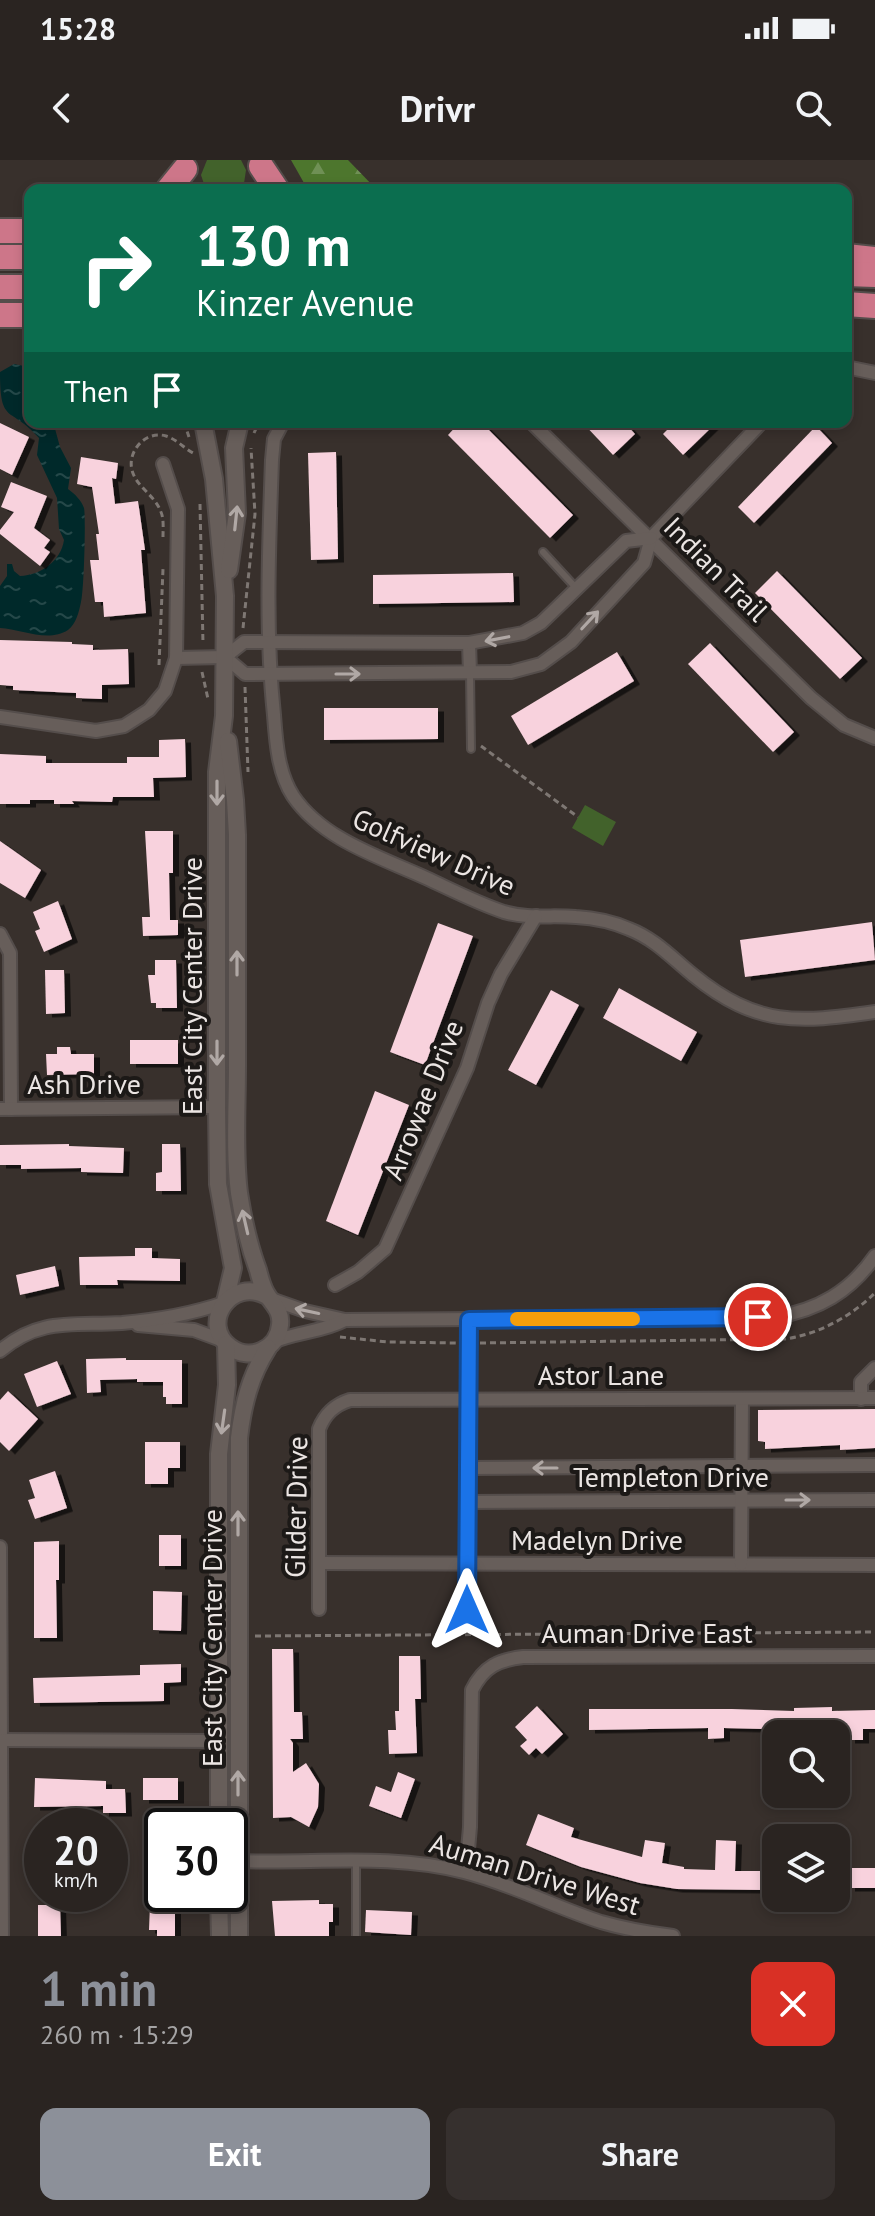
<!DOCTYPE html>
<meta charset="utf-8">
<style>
:root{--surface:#2a2421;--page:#36302e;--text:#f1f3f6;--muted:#a5a4a5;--line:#46413f;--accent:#8c9099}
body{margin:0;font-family:"PT Sans",sans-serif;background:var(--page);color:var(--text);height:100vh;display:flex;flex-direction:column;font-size:30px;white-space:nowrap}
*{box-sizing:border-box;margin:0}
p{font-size:26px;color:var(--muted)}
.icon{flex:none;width:44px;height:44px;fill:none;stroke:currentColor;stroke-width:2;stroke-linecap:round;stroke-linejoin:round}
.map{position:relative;height:1776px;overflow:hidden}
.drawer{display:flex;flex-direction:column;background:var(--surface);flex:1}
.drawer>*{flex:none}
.top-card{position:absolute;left:24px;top:24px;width:828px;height:244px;border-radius:16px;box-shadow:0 4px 12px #0003,0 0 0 2px var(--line);background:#0b6e4f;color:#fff;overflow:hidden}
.tools{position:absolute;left:762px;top:1560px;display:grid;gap:16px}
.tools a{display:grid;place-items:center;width:88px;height:88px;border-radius:16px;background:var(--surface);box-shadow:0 4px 12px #0003,0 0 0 2px var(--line);font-size:40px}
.speed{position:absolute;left:24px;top:1648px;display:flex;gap:16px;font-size:40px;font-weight:700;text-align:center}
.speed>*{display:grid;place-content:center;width:104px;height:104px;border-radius:50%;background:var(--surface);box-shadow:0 4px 12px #0003,0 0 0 2px var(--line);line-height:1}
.speed small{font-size:20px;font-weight:400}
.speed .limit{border:4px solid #111;border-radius:12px;background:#fff;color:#111}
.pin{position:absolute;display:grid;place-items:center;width:68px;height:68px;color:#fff;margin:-34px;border:4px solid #fff;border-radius:50%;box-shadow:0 2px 8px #0007}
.me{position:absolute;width:88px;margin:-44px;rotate:0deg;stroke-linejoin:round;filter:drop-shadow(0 0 6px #0008)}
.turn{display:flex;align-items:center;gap:28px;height:168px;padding:0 40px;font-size:36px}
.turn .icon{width:104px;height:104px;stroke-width:2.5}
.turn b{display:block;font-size:56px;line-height:68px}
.then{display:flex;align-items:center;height:76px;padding:0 40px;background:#0003;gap:16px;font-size:30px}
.round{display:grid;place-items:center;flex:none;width:84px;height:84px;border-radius:16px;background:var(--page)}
.head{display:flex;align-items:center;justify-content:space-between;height:136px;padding:0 40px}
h1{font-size:48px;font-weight:800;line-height:60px;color:var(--accent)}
.primary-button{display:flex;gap:16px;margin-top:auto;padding:16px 40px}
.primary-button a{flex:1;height:92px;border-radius:16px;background:var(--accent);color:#fff;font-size:32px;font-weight:800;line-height:92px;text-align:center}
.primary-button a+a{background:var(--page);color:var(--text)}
.status{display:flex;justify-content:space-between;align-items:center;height:56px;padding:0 40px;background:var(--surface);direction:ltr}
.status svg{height:22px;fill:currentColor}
header{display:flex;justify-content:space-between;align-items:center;height:104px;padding:0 40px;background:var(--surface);font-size:36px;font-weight:800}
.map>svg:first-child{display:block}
</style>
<div class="status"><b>15:28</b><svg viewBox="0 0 49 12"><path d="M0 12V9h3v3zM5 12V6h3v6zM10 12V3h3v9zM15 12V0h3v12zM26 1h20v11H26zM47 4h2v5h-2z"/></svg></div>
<header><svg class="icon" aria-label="back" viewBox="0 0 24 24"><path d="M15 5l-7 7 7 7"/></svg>Drivr<svg class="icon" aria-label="search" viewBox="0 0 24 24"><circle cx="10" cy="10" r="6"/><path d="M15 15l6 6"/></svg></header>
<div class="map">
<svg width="875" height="1776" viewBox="0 0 875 1776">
<defs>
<pattern id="forest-firs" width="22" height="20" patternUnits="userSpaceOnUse" patternTransform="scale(2)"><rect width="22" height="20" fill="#4d762d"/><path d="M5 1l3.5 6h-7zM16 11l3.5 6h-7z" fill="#6f9055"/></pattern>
<pattern id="water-ripples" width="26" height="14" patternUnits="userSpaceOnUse" patternTransform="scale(2)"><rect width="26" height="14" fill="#00292a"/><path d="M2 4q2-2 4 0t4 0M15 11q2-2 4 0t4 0" fill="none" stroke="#254849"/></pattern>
<filter id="shadow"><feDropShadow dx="6" dy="3.5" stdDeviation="0" flood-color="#0009"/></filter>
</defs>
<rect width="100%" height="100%" fill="#38302c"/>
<g fill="#42622b">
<polygon points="207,0 241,0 246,10 243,30 206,30 201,15"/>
<polygon points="585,645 616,662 603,686 572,668"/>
</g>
<polygon fill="url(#forest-firs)" points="291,0 348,0 377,30 308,30"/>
<path fill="url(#water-ripples)" d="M14,204L24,206L30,210V262H50L54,265L60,287L71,308L68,329C75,334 81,340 84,348C86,355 84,432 81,442C79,452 76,464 68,470C48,483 21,469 0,468V426L7,416V404H12L14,411L20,416C41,415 61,401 64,380L59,369L57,338L37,295L39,278C10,245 0,266 0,212Z"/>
<g fill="#f8d2dd" filter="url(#shadow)">
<polygon points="460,262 481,262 573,355 550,378 448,275"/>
<polygon points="582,262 624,262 635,274 613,295"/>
<polygon points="675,262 717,262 683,295 663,274"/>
<polygon points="0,263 29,277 12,315 0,309"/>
<polygon points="816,266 832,283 754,363 738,347"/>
<polygon points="336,292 338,399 311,400 308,293"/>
<polygon points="81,297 118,303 116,319 112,318 115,344 138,341 145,390 141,390 146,453 104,457 103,442 95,442 90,400 99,400 96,374 99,374 92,327 77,324"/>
<polygon points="11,322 47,336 34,368 50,380 44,388 50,392 40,406 0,374 0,370 14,352 1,347"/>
<polygon points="777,411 862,498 840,519 755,433"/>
<polygon points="513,413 514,442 373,444 373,415"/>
<polygon points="0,480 72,482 72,484 93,485 93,490 128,489 129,524 102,525 102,539 76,538 76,533 13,530 13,526 0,525"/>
<polygon points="710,483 794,572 773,592 688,504"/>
<polygon points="617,492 634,521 528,585 511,556"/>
<polygon points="324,548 438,548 438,579 324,580"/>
<polygon points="185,579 186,617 153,618 154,637 113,637 112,642 72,641 74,644 54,644 54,640 30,640 30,644 0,644 0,594 46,596 46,603 127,603 127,597 159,597 159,580"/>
<polygon points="145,671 173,671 173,713 169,713 170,760 178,760 178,775 143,776 142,757 150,757"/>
<polygon points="0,681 41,710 25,738 0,723"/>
<polygon points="58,741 72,779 44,792 35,771 40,769 33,752"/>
<polygon points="872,762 875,800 745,817 740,780"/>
<polygon points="438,763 473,776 425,905 390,892"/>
<polygon points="155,800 176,800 177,848 156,848 156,843 151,843 148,815 155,815"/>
<polygon points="45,810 64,810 65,853 46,854"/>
<polygon points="619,828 697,872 681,901 603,858"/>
<polygon points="551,830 579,845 536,925 508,910"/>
<rect x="130" y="880" width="48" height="24"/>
<polygon points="57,887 70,887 71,894 94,894 94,914 47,915 46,894 57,894"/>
<polygon points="375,931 409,945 358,1075 326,1061"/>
<polygon points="69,984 69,986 124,988 123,1013 81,1012 81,1008 21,1009 21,1005 0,1005 0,985"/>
<polygon points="162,984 180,984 181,1031 156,1031 156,1013 162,1012"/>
<polygon points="135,1088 152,1088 152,1098 180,1099 180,1121 117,1120 118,1125 80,1125 79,1097 135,1096"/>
<polygon points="55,1106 59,1126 20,1135 16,1115"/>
<polygon points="126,1198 126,1200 182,1200 182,1244 166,1244 166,1237 163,1237 163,1222 137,1222 137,1219 100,1220 101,1232 87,1233 86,1199"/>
<polygon points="57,1201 71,1234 37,1247 24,1214"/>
<polygon points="8,1231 38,1259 9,1291 0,1282 0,1240"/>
<polygon points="875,1249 875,1288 840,1290 840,1285 765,1289 765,1282 758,1281 758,1250"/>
<polygon points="145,1282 180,1282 180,1308 168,1308 168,1324 145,1324"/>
<polygon points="55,1311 67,1348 35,1359 28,1340 35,1338 29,1320"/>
<rect x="159" y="1375" width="22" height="31"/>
<polygon points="59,1381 59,1420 56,1420 57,1478 34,1478 34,1382"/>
<polygon points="153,1431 182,1432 181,1471 153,1470"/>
<polygon points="272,1489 293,1489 294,1552 302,1552 303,1579 290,1579 293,1583 293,1612 306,1603 319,1624 318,1647 309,1667 291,1657 273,1658"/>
<polygon points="399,1496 420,1496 421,1539 415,1539 417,1593 389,1594 388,1570 396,1570 395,1551 399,1551"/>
<polygon points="181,1504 181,1522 164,1523 164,1541 34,1543 33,1518 140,1515 140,1505"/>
<polygon points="537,1546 563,1574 542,1594 536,1588 529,1595 520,1586 527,1580 515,1567"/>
<polygon points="832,1547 832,1551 875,1550 875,1569 863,1569 863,1580 849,1580 849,1574 820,1574 820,1568 779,1570 776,1582 763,1581 763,1569 724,1568 724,1578 708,1579 708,1568 589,1570 589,1549 732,1549 794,1551 794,1548"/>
<polygon points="398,1612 415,1619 401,1658 369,1646 376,1626 391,1632"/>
<polygon points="35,1618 106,1621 106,1629 125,1629 126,1653 103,1653 103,1646 34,1647"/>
<rect x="143" y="1618" width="35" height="22"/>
<polygon points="538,1654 574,1668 571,1677 642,1697 645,1680 665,1683 662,1703 684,1707 684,1709 715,1710 716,1680 736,1681 735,1711 760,1711 760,1700 776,1700 776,1730 677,1729 640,1723 581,1707 526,1685"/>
<rect x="849" y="1708" width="26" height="20"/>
<polygon points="319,1740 319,1744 333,1744 333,1762 329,1762 329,1776 275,1776 272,1741"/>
<polygon points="150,1744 175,1745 175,1776 157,1776 157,1770 149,1770"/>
<polygon points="38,1745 60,1745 61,1776 38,1776"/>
<polygon points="366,1750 412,1752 411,1775 365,1772"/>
</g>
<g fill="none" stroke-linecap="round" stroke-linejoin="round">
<defs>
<g id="service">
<polyline points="543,392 577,429"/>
<polyline points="470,513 471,589"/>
<polyline points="356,1776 356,1701"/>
</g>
<g id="minor">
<polyline points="846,207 875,213"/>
<path d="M283,262L274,279L272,300C269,385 265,470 274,555C276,582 278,613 293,636C323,680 380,697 426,718C452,730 477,743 504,752C528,759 552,755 576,757C594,758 613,762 629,769C655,779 672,798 693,815C757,867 798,863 875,852"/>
<polyline points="531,262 811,538 844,565 875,578"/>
<polyline points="469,483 470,513"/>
<polyline points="225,497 245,514 511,512 541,504 571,482 644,403 651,378 762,262"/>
<polyline points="225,497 244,482 469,483 523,473 541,463 626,381 651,378"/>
<polyline points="176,498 225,497"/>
<polyline points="0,557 96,571 124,566 149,550 165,531 176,498 178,349 163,304"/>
<polyline points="0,774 10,793 11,949"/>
<polyline points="0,949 217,947"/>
<polyline points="335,1125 358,1112 385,1089 467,908 488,843 501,814 536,756"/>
<path d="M271,1139L305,1151L345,1160L776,1157C818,1150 850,1132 875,1096"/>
<polyline points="138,1165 194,1170 224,1181"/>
<path d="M273,1182C296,1172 323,1172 345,1160"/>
<path d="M0,1191C40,1157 74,1166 122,1163C157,1160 191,1154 224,1143"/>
<polyline points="861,1239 861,1222 875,1208"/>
<polyline points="468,1308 875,1305"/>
<polyline points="468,1342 875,1340"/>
<polyline points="0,1387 2,1776"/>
<polyline points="319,1403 875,1405"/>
<polyline points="741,1404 742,1239"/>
<path d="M319,1449V1269C325,1254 334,1245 350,1240L875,1238"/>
<polyline points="467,1450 469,1160"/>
<polyline points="0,1580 219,1581"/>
<path d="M239,1701C314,1704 390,1693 464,1712C511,1724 555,1747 601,1762C625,1769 649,1773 673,1776"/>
<path d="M466,1712L470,1667L472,1530C484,1506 499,1500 523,1497L875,1496"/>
</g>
<g id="tertiary">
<polyline points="203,262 214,319 225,436 224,556 217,612 217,947 218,1024 233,1108 225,1142"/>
<polyline points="229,410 237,353 234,288 240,262"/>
<path d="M228,581L235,640L237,675C237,752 237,829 237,906C237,948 234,992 239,1033C243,1059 249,1086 258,1110C260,1118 262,1126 266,1133C272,1144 282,1150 280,1165C278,1189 250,1202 230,1187C199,1164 231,1116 267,1136"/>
<polyline points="219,1666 219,1294 227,1225 226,1184"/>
<polyline points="219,1734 220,1776"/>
<path d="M239,1776V1278C243,1244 250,1216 268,1188"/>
</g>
<g id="motorway">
<polyline points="261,6 277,30"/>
<polyline points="168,30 185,9"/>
<polyline points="0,71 30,71"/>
<polyline points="846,96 875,99"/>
<polyline points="0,97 30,97"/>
<polyline points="846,114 875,115"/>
<polyline points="0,127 30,127"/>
<polyline points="846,144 875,146"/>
<polyline points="0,155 30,155"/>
</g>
</defs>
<use href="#service" stroke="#544d4b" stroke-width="10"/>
<use href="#minor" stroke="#544d4b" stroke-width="16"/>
<use href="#tertiary" stroke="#544d4b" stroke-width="20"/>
<use href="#motorway" stroke="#544d4b" stroke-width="28"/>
<g stroke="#7e7773" stroke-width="3" stroke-dasharray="6 4" stroke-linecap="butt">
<polyline points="184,262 189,277"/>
<polyline points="254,273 259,262"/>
<polyline points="200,344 203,484"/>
<path d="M163,377C163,369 164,359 161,352C155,335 136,327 132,310C127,291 146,270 166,276C176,279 184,288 193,293"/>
<polyline points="243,468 255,354 251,288"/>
<polyline points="159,505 163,409"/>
<polyline points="202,512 208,539"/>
<polyline points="245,527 248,612"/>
<polyline points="481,586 578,657"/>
<polyline points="340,1177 388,1182 456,1183"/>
<path d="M480,1183L785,1179C819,1174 850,1157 875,1133"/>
<polyline points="255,1476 875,1472"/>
</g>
<use href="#service" stroke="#675e5a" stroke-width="6"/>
<use href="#minor" stroke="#675e5a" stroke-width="12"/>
<use href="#tertiary" stroke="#675e5a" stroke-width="16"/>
<use href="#motorway" stroke="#cd7689" stroke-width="24"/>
</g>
<defs><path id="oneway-shaft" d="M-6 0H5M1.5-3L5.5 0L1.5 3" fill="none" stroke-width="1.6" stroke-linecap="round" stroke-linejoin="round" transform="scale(2)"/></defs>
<g stroke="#b0a8a5">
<use href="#oneway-shaft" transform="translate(236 358) rotate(-84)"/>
<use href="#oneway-shaft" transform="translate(590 460) rotate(-47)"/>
<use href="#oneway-shaft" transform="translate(497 479) rotate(169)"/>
<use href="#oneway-shaft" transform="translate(348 514)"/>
<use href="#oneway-shaft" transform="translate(217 633) rotate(90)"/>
<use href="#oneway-shaft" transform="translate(237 803) rotate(-90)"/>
<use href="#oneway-shaft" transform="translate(217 893) rotate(90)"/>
<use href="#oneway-shaft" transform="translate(245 1062) rotate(-103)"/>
<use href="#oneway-shaft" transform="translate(307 1151) rotate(-168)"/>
<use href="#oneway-shaft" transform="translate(223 1262) rotate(98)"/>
<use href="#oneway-shaft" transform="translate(545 1308) rotate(180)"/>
<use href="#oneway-shaft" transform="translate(798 1340)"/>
<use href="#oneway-shaft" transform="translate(238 1363) rotate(-90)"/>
<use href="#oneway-shaft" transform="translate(238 1623) rotate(-90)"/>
</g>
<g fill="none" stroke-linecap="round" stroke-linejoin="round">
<defs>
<polyline id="route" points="467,1450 469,1160 758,1157"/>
</defs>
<use href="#route" stroke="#114b97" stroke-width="20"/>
<use href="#route" stroke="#1a73e8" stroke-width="14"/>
<polyline stroke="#f59e0b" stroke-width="14" points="517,1159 633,1159"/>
</g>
<g text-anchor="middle" stroke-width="8" stroke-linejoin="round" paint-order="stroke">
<g font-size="28" fill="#ebe5e3" stroke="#1c1917">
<text transform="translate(716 409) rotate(45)" y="10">Indian Trail</text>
<text transform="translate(434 692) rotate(24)" y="10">Golfview Drive</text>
<text transform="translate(192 826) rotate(-90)" y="10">East City Center Drive</text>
<text x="84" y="934">Ash Drive</text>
<text transform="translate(423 940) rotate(-68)" y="10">Arrowae Drive</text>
<text x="601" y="1225">Astor Lane</text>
<text x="671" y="1327">Templeton Drive</text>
<text transform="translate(296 1347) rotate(-89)" y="10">Gilder Drive</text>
<text x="597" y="1390">Madelyn Drive</text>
<text x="647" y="1483">Auman Drive East</text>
<text transform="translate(212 1478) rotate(-90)" y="10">East City Center Drive</text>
<text transform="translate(535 1714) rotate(17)" y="10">Auman Drive West</text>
</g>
</g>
</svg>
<div class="tools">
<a><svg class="icon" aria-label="search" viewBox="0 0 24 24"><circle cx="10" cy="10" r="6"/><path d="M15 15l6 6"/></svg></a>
<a><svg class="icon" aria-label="layers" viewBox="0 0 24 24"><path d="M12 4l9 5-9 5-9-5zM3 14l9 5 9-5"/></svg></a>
</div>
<div class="speed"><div>20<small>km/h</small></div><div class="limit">30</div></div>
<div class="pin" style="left:758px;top:1157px;background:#d93025"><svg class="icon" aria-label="arrive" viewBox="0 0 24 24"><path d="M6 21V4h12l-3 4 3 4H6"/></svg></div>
<svg class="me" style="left:467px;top:1450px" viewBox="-20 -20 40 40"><path d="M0-17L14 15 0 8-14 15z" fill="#1a73e8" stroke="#fff" stroke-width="4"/></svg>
<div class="top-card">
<div class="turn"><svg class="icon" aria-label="right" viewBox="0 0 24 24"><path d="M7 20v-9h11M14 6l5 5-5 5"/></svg><div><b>130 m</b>Kinzer Avenue</div></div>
<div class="then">Then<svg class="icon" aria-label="arrive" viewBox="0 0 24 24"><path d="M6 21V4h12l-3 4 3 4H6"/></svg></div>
</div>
</div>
<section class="drawer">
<div class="head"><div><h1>1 min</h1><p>260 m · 15:29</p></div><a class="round" style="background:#d93025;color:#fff"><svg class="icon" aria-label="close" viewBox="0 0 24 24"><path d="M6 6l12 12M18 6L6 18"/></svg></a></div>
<div class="primary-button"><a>Exit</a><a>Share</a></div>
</section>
